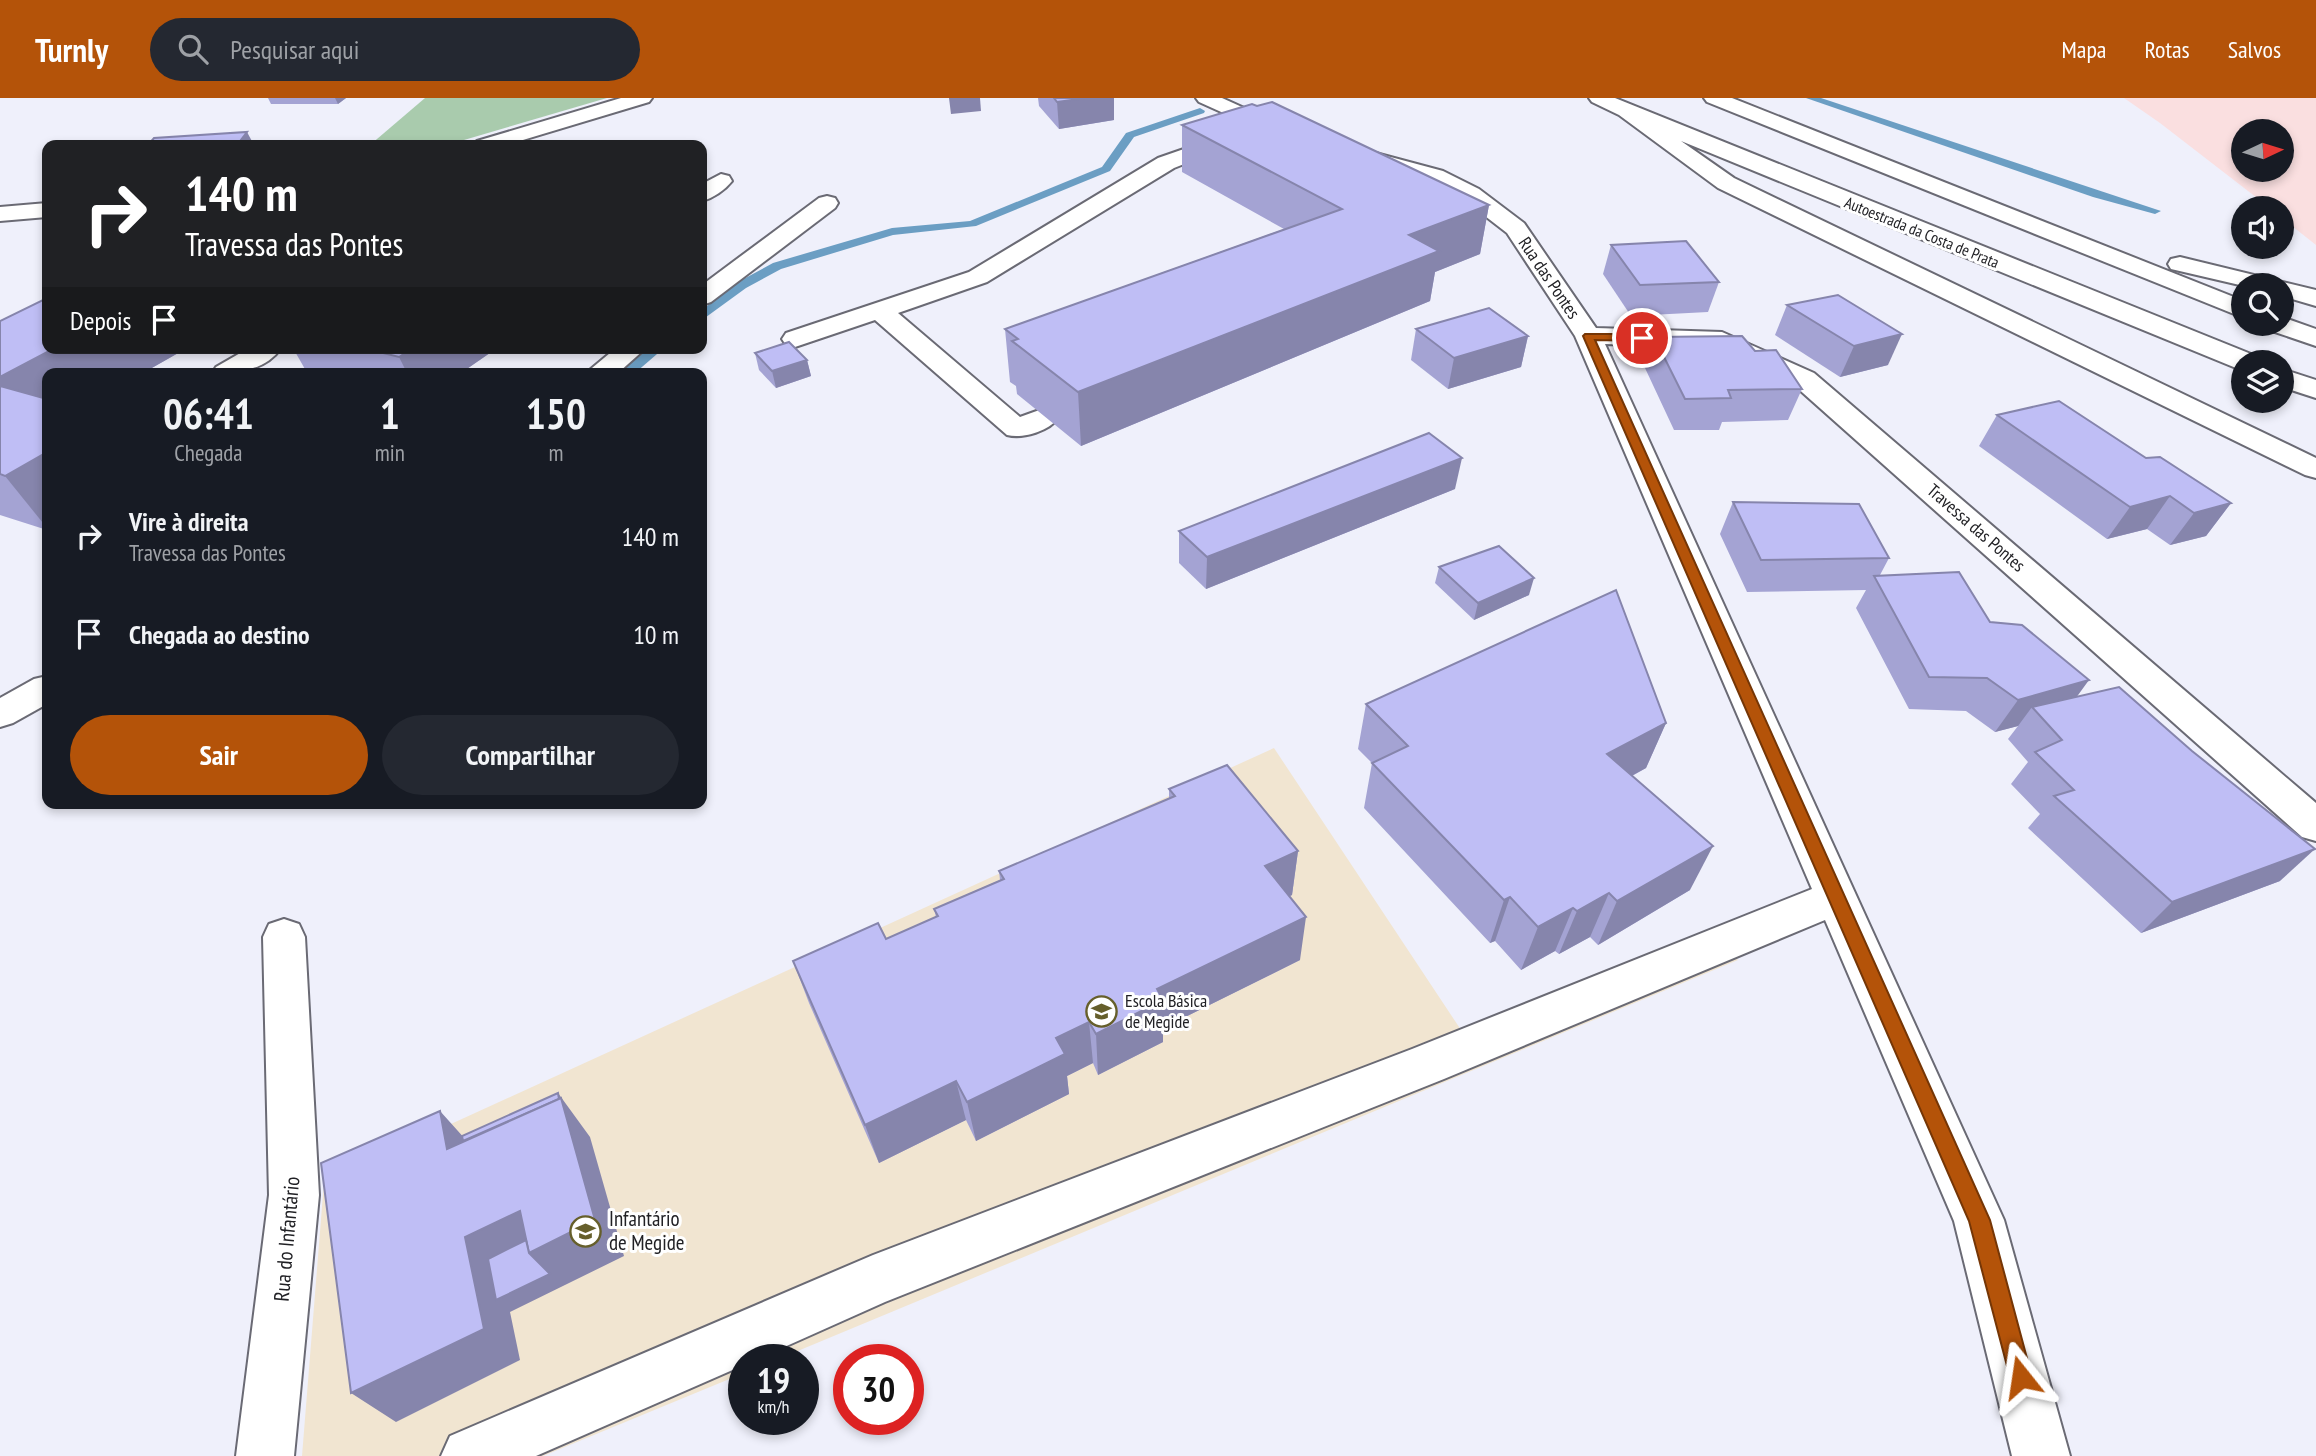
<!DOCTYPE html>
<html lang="pt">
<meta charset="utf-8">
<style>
:root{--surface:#171b24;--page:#242831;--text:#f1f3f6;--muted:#9ea1a6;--accent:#b45309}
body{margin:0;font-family:"PT Sans Narrow",sans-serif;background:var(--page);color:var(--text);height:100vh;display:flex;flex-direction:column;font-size:26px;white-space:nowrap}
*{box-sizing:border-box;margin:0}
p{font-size:23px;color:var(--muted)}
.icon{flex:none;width:38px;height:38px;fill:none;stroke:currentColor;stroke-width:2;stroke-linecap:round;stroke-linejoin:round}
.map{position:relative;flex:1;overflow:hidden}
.details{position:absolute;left:42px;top:270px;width:665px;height:441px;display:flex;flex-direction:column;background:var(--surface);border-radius:14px;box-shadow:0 4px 10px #0003}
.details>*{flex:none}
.guide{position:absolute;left:42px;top:42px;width:665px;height:214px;border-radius:14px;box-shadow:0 4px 10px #0003;background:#202124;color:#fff;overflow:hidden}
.needle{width:46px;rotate:86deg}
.buttons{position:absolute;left:2231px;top:21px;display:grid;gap:14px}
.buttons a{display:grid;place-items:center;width:63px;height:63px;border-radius:50%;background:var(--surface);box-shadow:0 4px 10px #0003;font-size:35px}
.speed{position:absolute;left:728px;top:1246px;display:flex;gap:14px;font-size:35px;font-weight:700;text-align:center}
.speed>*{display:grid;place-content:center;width:91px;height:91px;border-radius:50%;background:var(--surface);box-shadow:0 4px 10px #0003;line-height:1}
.speed small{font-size:18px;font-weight:400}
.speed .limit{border:10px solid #d22;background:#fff;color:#111}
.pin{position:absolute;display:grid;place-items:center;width:60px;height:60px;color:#fff;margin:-30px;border:4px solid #fff;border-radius:50%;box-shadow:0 2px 7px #0007}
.me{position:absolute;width:77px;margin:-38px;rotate:345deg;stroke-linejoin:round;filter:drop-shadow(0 0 5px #0008)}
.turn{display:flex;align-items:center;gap:24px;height:147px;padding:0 28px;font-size:32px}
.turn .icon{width:91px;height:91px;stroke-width:2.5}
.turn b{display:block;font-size:49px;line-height:60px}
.then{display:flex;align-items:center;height:66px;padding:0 28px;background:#0003;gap:14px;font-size:26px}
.eta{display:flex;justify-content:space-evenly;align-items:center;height:119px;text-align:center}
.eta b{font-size:42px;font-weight:700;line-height:49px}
.primary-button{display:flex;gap:14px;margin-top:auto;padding:14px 28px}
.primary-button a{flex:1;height:80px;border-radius:42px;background:var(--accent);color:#fff;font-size:28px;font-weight:700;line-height:80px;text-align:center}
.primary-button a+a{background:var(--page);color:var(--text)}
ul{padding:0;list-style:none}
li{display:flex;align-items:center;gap:21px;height:98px;padding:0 28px}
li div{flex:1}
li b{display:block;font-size:26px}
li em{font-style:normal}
header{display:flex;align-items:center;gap:42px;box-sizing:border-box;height:98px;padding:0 35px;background:var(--accent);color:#fff}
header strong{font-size:33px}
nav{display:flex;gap:38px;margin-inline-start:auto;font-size:24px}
.search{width:490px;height:63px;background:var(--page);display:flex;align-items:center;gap:18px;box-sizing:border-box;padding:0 24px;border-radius:38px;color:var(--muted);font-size:26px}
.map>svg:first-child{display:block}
</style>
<header>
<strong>Turnly</strong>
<div class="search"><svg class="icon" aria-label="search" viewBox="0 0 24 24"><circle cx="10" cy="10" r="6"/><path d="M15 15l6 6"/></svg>Pesquisar aqui</div>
<nav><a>Mapa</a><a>Rotas</a><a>Salvos</a></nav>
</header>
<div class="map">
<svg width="2316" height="1358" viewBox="0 0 2316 1358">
<rect width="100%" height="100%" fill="#eff0fb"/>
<path fill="#fadfe0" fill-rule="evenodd" d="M2124,0H2316V147L2282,120V110H2270L2160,25ZM2244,33H2282V72H2244Z"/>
<polygon fill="#f1e5d1" points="1274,650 1463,935 1709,831 1738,862 776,1262 744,1262 744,1275 543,1358 302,1358 324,1084"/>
<polygon fill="#a9cbad" points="425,0 607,0 447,47 370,47"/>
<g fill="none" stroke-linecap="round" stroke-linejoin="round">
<g fill="#6b9ec3" fill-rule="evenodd">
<polygon points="1806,0 1821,0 2161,113 2155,116 2093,99"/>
<polygon points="1200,10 1205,13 1204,15 1134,39 1110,73 976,128 893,137 781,171 746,190 702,222 702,212 738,184 773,165 892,130 970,123 1102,69 1126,35"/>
<polygon points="649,250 664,250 635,275 619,275"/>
</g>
<defs>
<g id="minor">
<polygon points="621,0 652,0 649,4 506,47 473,47 477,43"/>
<polygon points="1196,0 1222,0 1284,28 1287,32 1284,36 1270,36 1199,4"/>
<path d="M1230,35L1237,37L1240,41L1237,45L1174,70L987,184L898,215L1020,319L1045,310L1055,313L1059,319C1050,333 1023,341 1007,337L875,222L795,249L786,247L782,241L786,235L969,174L1158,60Z"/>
<polygon points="1372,54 1443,73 1479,91 1524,125 1596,230 1722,234 1814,275 2316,705 2316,743 2302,739 1794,287 1717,250 1605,246 2004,1122 2070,1358 2012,1358 1954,1123 1825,822 1444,981 885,1204 755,1262 744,1262 744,1267 536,1358 441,1358 450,1338 873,1157 1412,951 1812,791 1575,238 1507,135 1463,101 1427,83 1364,65 1361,60 1364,55"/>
<path d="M721,76L729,78L732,83C725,92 713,100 702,103V86Z"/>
<polygon points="827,98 835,100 838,105 835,110 711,204 702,207 702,187 819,100"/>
<polygon points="47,105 47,119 0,123 0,109"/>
<path d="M249,250H281C265,273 237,275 212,275L216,269Z"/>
<polygon points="616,250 646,250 618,275 586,275"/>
<polygon points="47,578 47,606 13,625 0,629 0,600 34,581"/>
<polygon points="284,821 299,826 305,839 319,1097 294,1358 236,1358 269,1097 263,839 269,826"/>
</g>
<g id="highway">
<polygon points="1589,0 1615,0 2256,258 2259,264 2244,264 2244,271 2236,270 1681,43 1734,80 2316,360 2316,380 2305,377 1718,90 1619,17 1592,4"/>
<polygon points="1704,0 1732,0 2244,203 2244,220 1707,4"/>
<polygon points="2180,159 2316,192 2316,208 2282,198 2282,187 2244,188 2171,171 2168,166 2171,161"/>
<polygon points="2282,219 2316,231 2316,248 2269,232 2265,226 2282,226"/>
<polygon points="2282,271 2316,282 2316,300 2282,289"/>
</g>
</defs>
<use href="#minor" stroke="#6a6a74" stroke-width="4"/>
<use href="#highway" stroke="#6a6a74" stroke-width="4"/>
<use href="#minor" fill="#fff" fill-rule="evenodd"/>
<use href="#highway" fill="#fff" fill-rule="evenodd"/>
</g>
<g fill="#a4a3d3">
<polygon points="268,0 346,0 338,6 271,6"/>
<polygon points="1038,0 1114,0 1114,22 1059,31 1039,8"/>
<polygon points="1182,27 1489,107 1480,156 1435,174 1430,203 1081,348 1017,296 1016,288 1010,284 1005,231 1284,131 1182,74"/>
<polygon points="1611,147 1719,184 1708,214 1631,218 1603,176"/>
<polygon points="1787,207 1888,267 1840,279 1775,237"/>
<polygon points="0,223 47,250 187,250 143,275 47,275 47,432 0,417"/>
<polygon points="1416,231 1528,238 1521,269 1448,291 1411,262"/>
<polygon points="1654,239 1755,253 1802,291 1788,322 1722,324 1719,332 1674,332 1645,270"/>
<polygon points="293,250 497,250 461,275 313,275 306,273"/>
<polygon points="755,255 807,262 811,278 776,290 759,272"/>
<polygon points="1997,317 2146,360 2231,405 2206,438 2170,447 2147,431 2107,441 1979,348"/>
<polygon points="1455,391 1206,491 1179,465 1179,433"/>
<polygon points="1733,404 1889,460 1880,477 1990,524 2077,599 2280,783 2141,835 2028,730 2040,716 2011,686 2028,664 2008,641 2018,628 1995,634 1966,613 1909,611 1856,510 1866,492 1747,494 1720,436"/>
<polygon points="1439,469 1529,497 1474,522 1435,485"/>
<polygon points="1366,606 1666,625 1646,670 1632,678 1690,792 1598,847 1590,839 1559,856 1555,853 1521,872 1495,843 1490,845 1364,710 1372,665 1358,651"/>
<polygon points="1169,691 1298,753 1292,797 1290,798 1300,862 1163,930 1163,944 1098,977 1093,965 1067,978 1069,996 976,1043 966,1022 879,1065 809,905 793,863 886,841 936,819 934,811 1000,782 999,773 1169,701"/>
</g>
<g fill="#8685ac">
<polygon points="335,0 346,0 338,6"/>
<polygon points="949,0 980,0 981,13 951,16"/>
<polygon points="1086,0 1114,0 1114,22 1059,31 1057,4"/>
<polygon points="247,34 254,47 237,47"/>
<polygon points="1489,107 1480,156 1435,174 1430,203 1081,348 1078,294 1409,137"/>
<polygon points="1902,236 1888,267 1840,279 1854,248"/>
<polygon points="1528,238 1521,269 1448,291 1454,260"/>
<polygon points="55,250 187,250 143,275 47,275 47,329 0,298 0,279"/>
<polygon points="413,250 497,250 461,275 407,275 399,259"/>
<polygon points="807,262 811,278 776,290 772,273"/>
<polygon points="47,354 47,430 5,378"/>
<polygon points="1462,360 1455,391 1206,491 1207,459"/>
<polygon points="2170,398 2147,431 2107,441 2130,409"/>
<polygon points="2231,405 2206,438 2170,447 2194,415"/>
<polygon points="1534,480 1529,497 1474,522 1478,505"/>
<polygon points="2089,582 2065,615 2032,609 2018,628 1995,634 2018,602"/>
<polygon points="1666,625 1646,670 1589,701 1607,656"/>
<polygon points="1713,748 1690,792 1598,847 1617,803"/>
<polygon points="2315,751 2280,783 2141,835 2172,804"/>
<polygon points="1298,753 1292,797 1261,812 1265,768"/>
<polygon points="1609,795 1590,839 1559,856 1577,813"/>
<polygon points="1510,799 1495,843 1490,845 1504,802"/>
<polygon points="1573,810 1555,853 1521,872 1538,829"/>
<polygon points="1306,819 1300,862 1163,930 1163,944 1098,977 1096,936 1157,891"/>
<polygon points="1089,924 1093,965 1067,978 1069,996 976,1043 967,1004 1056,940"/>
<polygon points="956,983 966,1022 879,1065 865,1027"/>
<polygon points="558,995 590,1039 624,1158 510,1214 520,1262 396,1324 351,1295 465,1139 520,1113 595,1122 447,1051 440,1013 475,1052"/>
</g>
<g fill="#bfbef5" stroke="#8685ac" stroke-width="2">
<polygon points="1054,0 1086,0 1057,4"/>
<polygon points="1272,4 1489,107 1409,137 1439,153 1078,294 1012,243 1018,241 1005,231 1342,111 1182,27 1252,6 1257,8"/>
<polygon points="247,34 237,47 148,47 154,40"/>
<polygon points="1686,143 1719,184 1640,187 1611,147"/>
<polygon points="1838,197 1902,236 1854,248 1787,207"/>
<polygon points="47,200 47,250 55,250 0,279 0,223"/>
<polygon points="1489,210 1528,238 1454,260 1416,231"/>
<polygon points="1742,238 1755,253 1776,252 1802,291 1728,292 1731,300 1685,301 1654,239"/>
<polygon points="789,244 807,262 772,273 755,255"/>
<polygon points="363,250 413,250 399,259"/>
<polygon points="0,288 47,301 47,354 5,378 0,376"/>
<polygon points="2059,303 2146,360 2160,359 2231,405 2194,415 2170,398 2130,409 1997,317"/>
<polygon points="1429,335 1462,360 1207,459 1179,433"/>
<polygon points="1733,404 1859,406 1889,460 1761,462"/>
<polygon points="1499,448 1534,480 1478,505 1439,469"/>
<polygon points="1959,474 1990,524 2022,527 2089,582 2018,602 1987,580 1929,579 1874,478"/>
<polygon points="1616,492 1666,625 1607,656 1713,748 1617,803 1609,795 1577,813 1573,810 1538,829 1510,799 1504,802 1372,665 1408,648 1366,606"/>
<polygon points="2119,589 2192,653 2315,751 2172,804 2054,698 2074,692 2035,654 2062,642 2032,609"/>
<polygon points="1227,667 1298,753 1265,768 1306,819 1157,891 1163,902 1096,936 1089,924 1056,940 1065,956 967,1004 956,983 865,1027 793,863 878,825 886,841 938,818 934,811 1004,781 999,773 1175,698 1169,691"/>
<polygon points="558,995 559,1001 463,1043 462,1038"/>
<polygon points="561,1000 595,1122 529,1155 520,1113 465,1139 484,1231 351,1295 321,1065 440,1013 447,1051"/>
<polygon points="526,1142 529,1155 550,1176 496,1202 488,1161"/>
</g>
<polygon fill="#b45309" stroke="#753606" stroke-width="2" points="1585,236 1642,236 1647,240 1642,243 1595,242 1990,1122 2032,1279 2029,1287 2021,1291 2012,1287 1969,1123 1583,238"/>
<defs>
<symbol id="school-ring" viewBox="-11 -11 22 22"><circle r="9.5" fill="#fff" stroke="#665f2b" stroke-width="1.5"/><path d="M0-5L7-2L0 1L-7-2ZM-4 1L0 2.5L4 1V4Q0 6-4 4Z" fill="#665f2b"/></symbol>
</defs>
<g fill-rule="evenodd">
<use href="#school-ring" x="1084" y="896" width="35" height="35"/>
<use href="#school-ring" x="568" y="1116" width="35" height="35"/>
</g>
<g text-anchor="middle" stroke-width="6" stroke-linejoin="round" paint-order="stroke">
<g font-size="16" fill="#212125" stroke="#fff">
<text transform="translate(1922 134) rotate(22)" y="6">Autoestrada da Costa de Prata</text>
</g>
<g font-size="18" fill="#212125" stroke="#fff">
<text transform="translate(1549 180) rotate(56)" y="6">Rua das Pontes</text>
<text transform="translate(1976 430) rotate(41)" y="6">Travessa das Pontes</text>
</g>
<g font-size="18" fill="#212125" stroke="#fff" text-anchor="start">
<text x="1125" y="909">Escola Básica<tspan x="1125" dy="21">de Megide</tspan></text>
</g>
<g font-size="21" fill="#212125" stroke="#fff" text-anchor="start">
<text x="609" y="1128">Infantário<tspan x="609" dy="24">de Megide</tspan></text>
</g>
<g font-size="21" fill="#212125" stroke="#fff">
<text transform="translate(287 1141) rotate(-85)" y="7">Rua do Infantário</text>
</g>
</g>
</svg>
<div class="buttons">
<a><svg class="needle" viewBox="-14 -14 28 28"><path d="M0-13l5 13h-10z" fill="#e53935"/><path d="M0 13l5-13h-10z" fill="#9ea1a6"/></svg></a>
<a><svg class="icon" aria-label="sound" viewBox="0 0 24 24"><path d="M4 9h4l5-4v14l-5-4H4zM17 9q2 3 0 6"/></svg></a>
<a><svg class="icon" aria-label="search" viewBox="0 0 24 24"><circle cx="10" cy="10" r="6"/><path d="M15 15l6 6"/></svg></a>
<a><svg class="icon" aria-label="layers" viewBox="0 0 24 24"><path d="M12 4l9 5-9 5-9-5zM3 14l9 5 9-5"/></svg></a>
</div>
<div class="speed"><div>19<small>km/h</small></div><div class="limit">30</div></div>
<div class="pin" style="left:1642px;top:240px;background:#d93025"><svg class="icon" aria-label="arrive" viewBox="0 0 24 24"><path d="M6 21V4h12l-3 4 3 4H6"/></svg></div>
<svg class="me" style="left:2021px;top:1279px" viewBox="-20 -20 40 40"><path d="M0-17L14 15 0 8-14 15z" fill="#b45309" stroke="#fff" stroke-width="4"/></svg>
<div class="guide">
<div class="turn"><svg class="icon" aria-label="right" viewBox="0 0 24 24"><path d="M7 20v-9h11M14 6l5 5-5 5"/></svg><div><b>140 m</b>Travessa das Pontes</div></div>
<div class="then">Depois<svg class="icon" aria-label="arrive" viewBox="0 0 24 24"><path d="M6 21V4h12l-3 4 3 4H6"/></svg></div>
</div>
<section class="details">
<div class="eta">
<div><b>06:41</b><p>Chegada</p></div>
<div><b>1</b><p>min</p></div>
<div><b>150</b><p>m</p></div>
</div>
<ul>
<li><svg class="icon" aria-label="right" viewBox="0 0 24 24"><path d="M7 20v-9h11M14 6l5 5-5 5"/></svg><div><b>Vire à direita</b><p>Travessa das Pontes</p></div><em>140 m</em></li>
<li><svg class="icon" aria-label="arrive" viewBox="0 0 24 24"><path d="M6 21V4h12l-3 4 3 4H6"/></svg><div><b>Chegada ao destino</b></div><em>10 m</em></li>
</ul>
<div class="primary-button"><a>Sair</a><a>Compartilhar</a></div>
</section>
</div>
